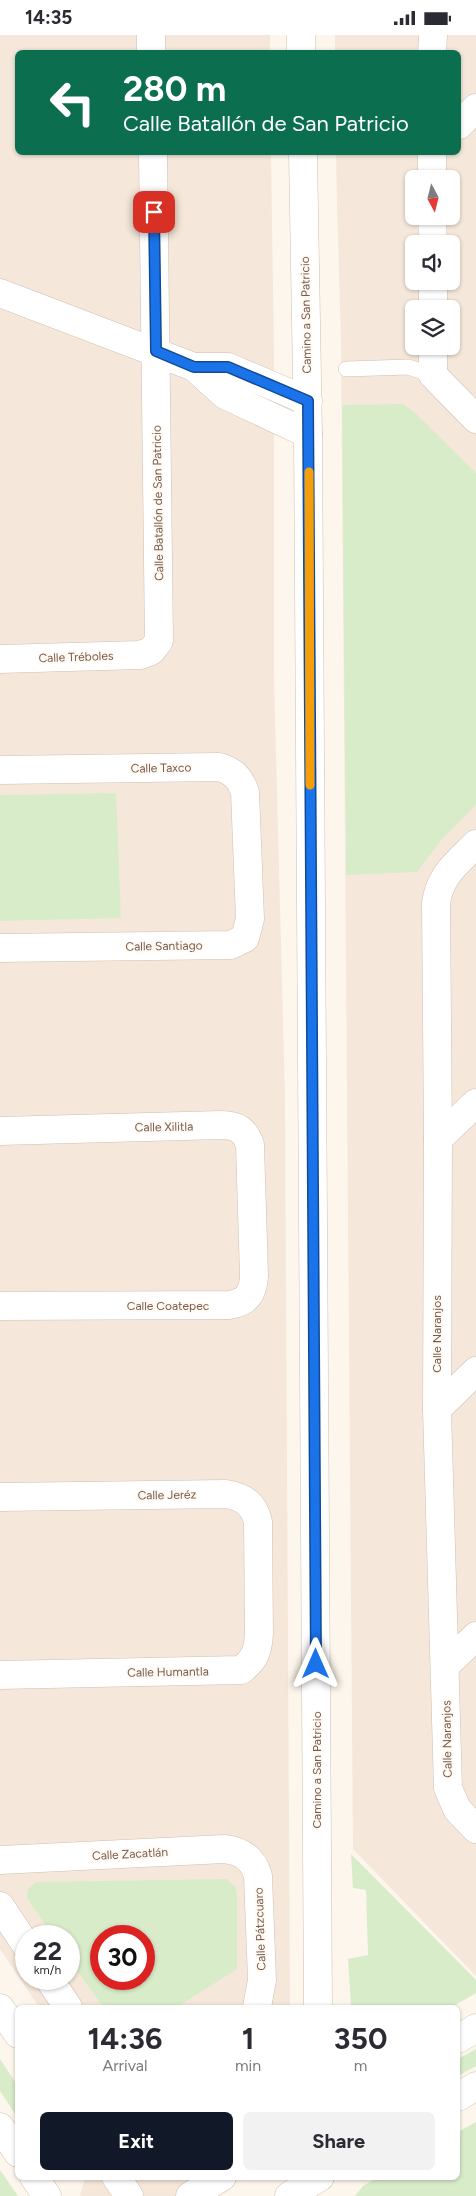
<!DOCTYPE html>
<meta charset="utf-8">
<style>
:root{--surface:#fff;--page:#f2f2f3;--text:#2b2b33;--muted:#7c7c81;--accent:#111827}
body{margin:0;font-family:Figtree,sans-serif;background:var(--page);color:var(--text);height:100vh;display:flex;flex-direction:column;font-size:19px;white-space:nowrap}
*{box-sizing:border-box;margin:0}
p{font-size:16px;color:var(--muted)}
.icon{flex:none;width:28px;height:28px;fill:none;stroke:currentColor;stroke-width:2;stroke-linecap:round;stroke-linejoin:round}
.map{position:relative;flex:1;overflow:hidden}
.details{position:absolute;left:15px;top:1970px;width:445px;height:175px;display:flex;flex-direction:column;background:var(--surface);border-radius:8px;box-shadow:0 1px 4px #0004}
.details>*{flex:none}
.hud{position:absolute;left:15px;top:15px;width:446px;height:105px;border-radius:8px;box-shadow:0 1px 4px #0004;background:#0b6e4f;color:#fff;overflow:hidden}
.needle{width:32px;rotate:173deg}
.tools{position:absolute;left:405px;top:135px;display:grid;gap:10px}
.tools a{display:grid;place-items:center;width:55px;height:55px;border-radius:8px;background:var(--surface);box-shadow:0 1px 4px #0004;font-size:25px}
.speed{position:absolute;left:15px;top:1890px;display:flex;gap:10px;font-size:25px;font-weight:700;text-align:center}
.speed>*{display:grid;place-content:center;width:65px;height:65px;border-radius:50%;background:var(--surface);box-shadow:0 1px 4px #0004;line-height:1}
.speed small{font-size:12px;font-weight:400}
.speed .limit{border:8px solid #d22;background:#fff;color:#111}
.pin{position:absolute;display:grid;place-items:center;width:42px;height:42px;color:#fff;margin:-21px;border-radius:10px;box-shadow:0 2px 8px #0006}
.me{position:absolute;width:55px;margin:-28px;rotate:0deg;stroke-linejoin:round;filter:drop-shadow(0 0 4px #0008)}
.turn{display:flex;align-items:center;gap:18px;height:105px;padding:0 25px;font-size:22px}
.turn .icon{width:65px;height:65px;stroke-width:2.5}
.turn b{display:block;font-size:35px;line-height:42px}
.eta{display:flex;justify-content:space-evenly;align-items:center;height:85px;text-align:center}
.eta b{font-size:30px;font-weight:700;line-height:35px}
.button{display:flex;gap:10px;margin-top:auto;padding:10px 25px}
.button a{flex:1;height:58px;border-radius:8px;background:var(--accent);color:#fff;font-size:20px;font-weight:700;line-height:58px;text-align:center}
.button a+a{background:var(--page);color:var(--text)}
.status{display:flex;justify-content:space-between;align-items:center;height:35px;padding:0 25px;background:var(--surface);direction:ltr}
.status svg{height:14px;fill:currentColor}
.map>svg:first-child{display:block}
</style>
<div class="status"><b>14:35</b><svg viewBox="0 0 49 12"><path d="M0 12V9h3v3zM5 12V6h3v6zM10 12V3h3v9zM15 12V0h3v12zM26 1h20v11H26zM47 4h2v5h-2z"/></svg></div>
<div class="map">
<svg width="476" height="2161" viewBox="0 0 476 2161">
<rect width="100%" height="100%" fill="#fdf6ec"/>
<g fill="#f5e8da" fill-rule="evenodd">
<path d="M0,0H270V17L18,18V118H271L274,319V642L285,1062L290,1972H39L0,1914ZM26,1901H69V1944H26ZM101,1901H144V1944H101Z"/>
<path d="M335,0H476V1941L353,1814L341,306L337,168L336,118H459V18L335,17ZM414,144H451V181H414ZM414,209H451V246H414ZM414,274H451V311H414Z"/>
<polygon points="85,2143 188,2143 183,2161 80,2161"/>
</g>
<g fill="#d8ecc9" fill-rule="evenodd">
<polygon points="403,369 413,376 476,438 476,770 443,803 417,837 346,840 342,370"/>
<polygon points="116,758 121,883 0,886 0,760"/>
<polygon points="351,1819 476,1945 476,1958 452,1972 351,1972 348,1924 368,1920 366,1855 353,1853"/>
<path d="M227,1844L236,1853L237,1859V1934L177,1972H103L69,1924V1901H53L27,1863L28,1854L36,1847ZM144,1901V1944H101V1901Z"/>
<polygon points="476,2014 476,2031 458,2041 458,2024"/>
<polygon points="0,2024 17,2050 17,2082 0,2056"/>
<polygon points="476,2087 476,2161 355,2161 363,2151 377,2143 458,2142 458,2097"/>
<polygon points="0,2135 18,2161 0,2161"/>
</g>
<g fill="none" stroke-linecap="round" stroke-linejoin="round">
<defs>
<polyline id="lane" points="346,334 408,332 433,340"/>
<g id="street">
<polyline points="151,0 151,18"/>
<polyline points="301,0 301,18"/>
<polyline points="432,18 433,0"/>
<polyline points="459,90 476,73"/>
<polyline points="303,118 308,399 318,1972"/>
<polyline points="432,118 432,144"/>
<polyline points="432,181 433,209"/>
<polyline points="433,246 433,274"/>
<polyline points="0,258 194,332 225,360 308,399"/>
<polyline points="433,311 433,340 476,384"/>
<polyline points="194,332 228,332 308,366"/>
<polyline points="0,624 140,620 151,616 159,606 153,118"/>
<path d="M0,735L219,732C233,736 240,743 245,757L250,884L245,903L231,910L0,913"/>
<path d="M476,809C457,828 439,841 436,869L438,1104L437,1374L448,1753L457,1774L476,1794"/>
<path d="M0,1096L221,1090C237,1090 245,1095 250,1110L254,1241C253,1259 247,1267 229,1270L0,1271"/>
<polyline points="438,1104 476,1068"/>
<polyline points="437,1374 476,1336"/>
<path d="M0,1462L226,1459C244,1462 254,1469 258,1487L259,1599C258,1615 255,1625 241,1635L0,1640"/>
<polyline points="445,1631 476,1601"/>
<path d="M0,1825L224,1814C242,1816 253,1823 258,1841L262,1945L257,1972"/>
<polyline points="0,1871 26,1910"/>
<polyline points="49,1944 68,1972"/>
<polyline points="458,2004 476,1993"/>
<polyline points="458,2062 476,2051"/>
<polyline points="190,2161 222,2142"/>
<polyline points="289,2161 320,2142"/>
</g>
<g id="secondary">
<polyline points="0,1973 18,1999"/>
<polyline points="0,2092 18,2118"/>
<polyline points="34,2142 47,2161"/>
<polyline points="116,2142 129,2161"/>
</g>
</defs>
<use href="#lane" stroke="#d1beb0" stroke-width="16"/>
<use href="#street" stroke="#d1beb0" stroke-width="29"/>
<use href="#secondary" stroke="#d6c0b0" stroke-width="29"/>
<use href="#lane" stroke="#fff" stroke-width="15"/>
<use href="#street" stroke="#fff" stroke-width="28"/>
<use href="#secondary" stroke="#fff" stroke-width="28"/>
</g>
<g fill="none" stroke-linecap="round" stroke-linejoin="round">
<defs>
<polyline id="route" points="154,177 156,316 194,332 228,332 308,366 316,1629"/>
</defs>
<use href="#route" stroke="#114b97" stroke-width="12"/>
<use href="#route" stroke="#1a73e8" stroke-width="9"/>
<polyline stroke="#f59e0b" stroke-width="9" points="309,437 310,750"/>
</g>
<g text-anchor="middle" stroke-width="4" stroke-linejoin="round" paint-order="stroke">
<g font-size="12" fill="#7a5c4d" stroke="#fffaf3">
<text transform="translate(306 280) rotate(-91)" y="4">Camino a San Patricio</text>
<text transform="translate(158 468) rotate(-91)" y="4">Calle Batallón de San Patricio</text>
<text transform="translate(76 622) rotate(-2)" y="4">Calle Tréboles</text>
<text transform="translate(161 733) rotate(-1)" y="4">Calle Taxco</text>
<text transform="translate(164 911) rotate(-1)" y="4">Calle Santiago</text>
<text transform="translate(164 1092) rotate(-1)" y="4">Calle Xilitla</text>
<text x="168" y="1275">Calle Coatepec</text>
<text transform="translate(437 1299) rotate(-90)" y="4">Calle Naranjos</text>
<text transform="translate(167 1460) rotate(-1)" y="4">Calle Jeréz</text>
<text transform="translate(168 1637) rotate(-1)" y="4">Calle Humantla</text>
<text transform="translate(447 1704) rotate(-91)" y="4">Calle Naranjos</text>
<text transform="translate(317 1735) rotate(-90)" y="4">Camino a San Patricio</text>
<text transform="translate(130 1819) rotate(-3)" y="4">Calle Zacatlán</text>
<text transform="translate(260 1894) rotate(-92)" y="4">Calle Pátzcuaro</text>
</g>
</g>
</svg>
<div class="tools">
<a><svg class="needle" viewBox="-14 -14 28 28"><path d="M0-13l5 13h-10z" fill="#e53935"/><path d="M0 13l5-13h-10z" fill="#7c7c81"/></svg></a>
<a><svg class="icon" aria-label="sound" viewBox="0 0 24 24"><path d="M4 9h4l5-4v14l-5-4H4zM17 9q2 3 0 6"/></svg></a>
<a><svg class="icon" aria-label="layers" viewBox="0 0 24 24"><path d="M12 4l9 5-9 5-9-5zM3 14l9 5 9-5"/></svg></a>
</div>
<div class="speed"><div>22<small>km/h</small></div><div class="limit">30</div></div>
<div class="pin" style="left:154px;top:177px;background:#d93025"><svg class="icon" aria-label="arrive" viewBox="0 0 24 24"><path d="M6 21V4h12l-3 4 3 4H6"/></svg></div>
<svg class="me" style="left:316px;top:1629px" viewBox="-20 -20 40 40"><path d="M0-17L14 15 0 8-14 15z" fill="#1a73e8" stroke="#fff" stroke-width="4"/></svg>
<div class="hud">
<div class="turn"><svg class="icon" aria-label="left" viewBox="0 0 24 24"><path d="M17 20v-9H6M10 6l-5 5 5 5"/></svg><div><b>280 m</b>Calle Batallón de San Patricio</div></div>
</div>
<section class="details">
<div class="eta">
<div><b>14:36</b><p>Arrival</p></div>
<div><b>1</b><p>min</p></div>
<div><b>350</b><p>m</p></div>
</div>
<div class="button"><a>Exit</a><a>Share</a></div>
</section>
</div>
